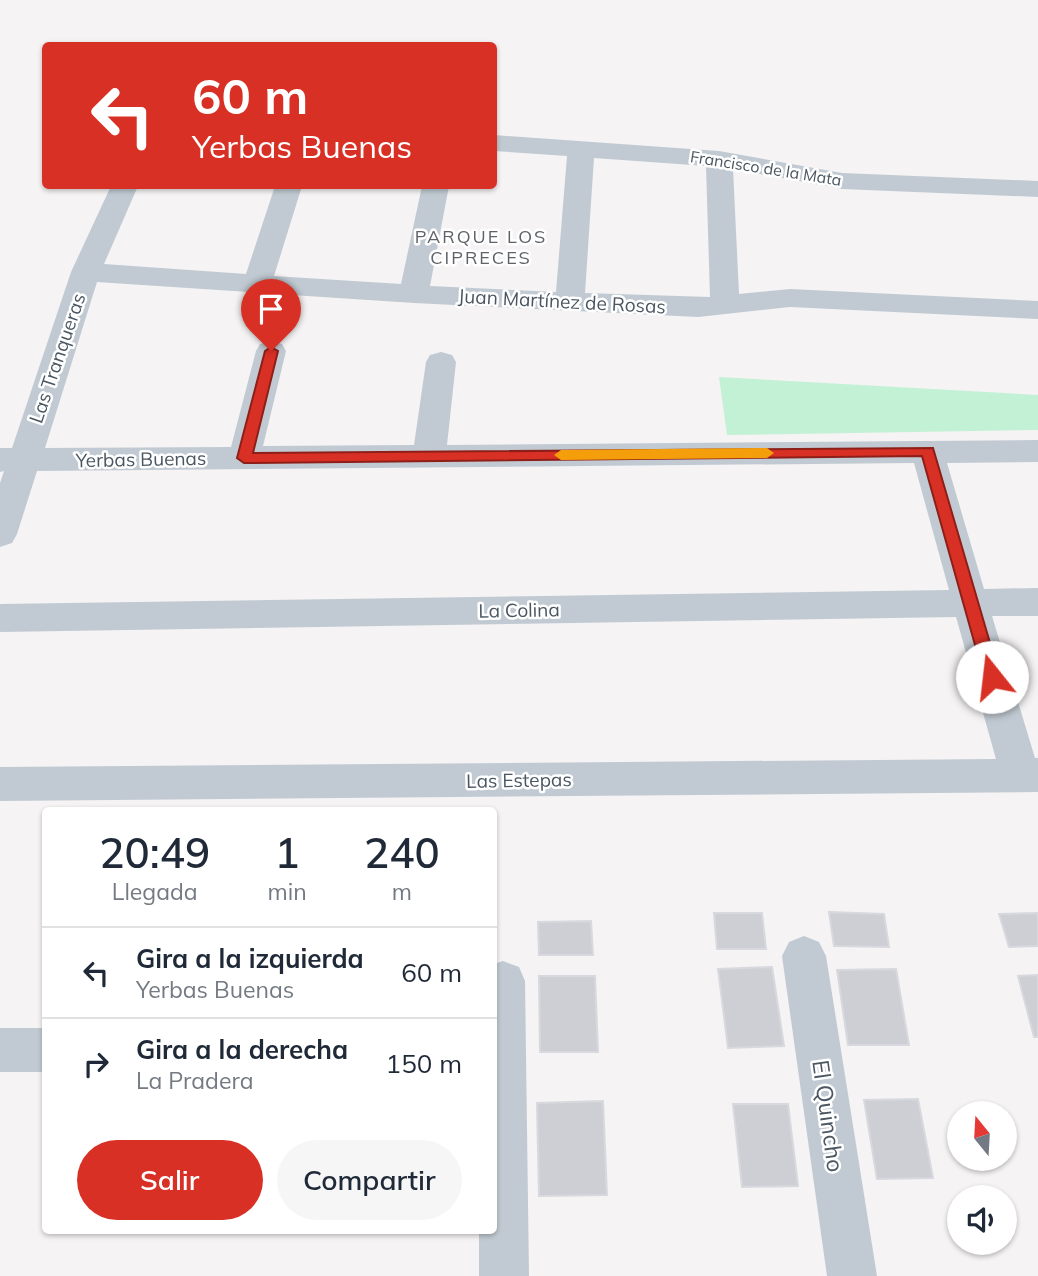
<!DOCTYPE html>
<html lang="es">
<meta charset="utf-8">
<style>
:root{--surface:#fff;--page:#f6f6f7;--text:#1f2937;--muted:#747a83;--line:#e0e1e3;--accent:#d93025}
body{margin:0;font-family:Mulish,sans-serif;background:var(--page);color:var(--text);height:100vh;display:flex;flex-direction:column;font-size:26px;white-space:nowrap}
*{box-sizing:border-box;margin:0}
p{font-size:23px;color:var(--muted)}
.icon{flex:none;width:38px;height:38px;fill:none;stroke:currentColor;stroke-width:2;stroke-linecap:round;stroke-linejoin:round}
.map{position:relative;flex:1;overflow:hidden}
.panel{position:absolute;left:42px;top:807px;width:455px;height:427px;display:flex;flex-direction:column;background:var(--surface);border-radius:7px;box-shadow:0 2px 5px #0004}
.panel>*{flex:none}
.top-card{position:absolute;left:42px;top:42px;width:455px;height:147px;border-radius:7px;box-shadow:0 2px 5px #0004;background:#d93025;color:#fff;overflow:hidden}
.needle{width:46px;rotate:342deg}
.tools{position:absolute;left:947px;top:1101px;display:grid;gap:14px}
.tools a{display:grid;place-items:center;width:70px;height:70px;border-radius:50%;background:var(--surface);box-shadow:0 2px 5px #0004;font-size:35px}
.pin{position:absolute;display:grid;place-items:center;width:60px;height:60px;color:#fff;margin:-72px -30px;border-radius:50% 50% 50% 0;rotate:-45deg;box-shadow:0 0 7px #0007}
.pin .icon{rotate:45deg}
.me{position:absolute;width:77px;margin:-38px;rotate:344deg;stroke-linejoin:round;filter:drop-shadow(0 0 5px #0008)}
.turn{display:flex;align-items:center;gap:24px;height:147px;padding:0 35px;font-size:32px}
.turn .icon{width:91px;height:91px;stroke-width:2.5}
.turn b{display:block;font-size:49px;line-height:60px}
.eta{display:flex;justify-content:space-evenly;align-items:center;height:119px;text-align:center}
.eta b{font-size:42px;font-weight:600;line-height:49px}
.primary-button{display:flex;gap:14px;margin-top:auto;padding:14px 35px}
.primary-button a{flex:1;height:80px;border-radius:42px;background:var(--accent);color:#fff;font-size:28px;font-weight:600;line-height:80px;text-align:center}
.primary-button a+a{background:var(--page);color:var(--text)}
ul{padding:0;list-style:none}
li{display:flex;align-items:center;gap:21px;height:91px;padding:0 35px;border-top:2px solid var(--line)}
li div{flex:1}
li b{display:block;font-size:26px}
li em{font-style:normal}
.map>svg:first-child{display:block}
</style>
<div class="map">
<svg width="1038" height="1276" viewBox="0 0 1038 1276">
<rect width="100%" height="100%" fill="#f5f3f3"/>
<polygon fill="#c3f1d5" points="719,377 1038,395 1038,430 727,435"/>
<g fill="#cdcfd5" stroke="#d7d9de" stroke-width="2">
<polygon points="829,912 884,914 889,947 834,946"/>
<polygon points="714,913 762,913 766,949 717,949"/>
<polygon points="1038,913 1038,946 1009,947 999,914"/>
<polygon points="591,921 593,955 539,955 538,922"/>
<polygon points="772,967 784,1046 728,1048 718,969"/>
<polygon points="896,969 909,1045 848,1045 837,970"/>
<polygon points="1038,975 1038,1037 1034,1037 1018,976"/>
<polygon points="539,976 595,976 598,1052 540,1052"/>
<polygon points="918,1099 933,1178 877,1179 864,1100"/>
<polygon points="603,1101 607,1195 539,1196 537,1103"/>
<polygon points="733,1104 788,1104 798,1186 742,1187"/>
</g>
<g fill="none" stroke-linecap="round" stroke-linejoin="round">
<g fill="#c1cad2" fill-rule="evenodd">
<path d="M494,135L719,151L842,173L1038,181V197L842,189L733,169L739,294L790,289L1038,301V319L790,307L698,317L414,303L97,282L45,448L231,447L256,351L260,344L271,341L282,344L286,351L263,446L414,445L426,362L430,355L441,352L452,355L456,362L447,445L1038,440V462L947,463L984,589L1038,588V616H992L1035,758H1038V792L0,801V767L996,759L956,617L0,632V604L949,590L914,463L37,471L17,534L12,543L0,547V483L4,471L0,472V448H12L71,272L111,186H138L104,264L246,274L275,186H302L274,276L401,284L422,186H449L430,286L556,292L567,156L494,151ZM594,158L706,166L710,297L585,293Z"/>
<polygon points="804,936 819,942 826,956 877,1276 827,1276 782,956 789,942"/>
<polygon points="503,961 519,967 525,981 529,1276 479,1276 479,1230 494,1230 494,964"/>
<rect x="0" y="1028" width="46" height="44"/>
</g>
</g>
<polygon fill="#d93025" stroke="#8d1f18" stroke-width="2" points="271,347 278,351 253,453 933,448 1000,677 992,683 984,677 922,456 244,463 237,458 265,351"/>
<polygon fill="#f59e0b" points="767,448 774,453 767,458 561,460 554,455 561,450"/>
<g text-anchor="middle" stroke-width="5" stroke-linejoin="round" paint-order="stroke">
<g font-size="16" fill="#4a5661" stroke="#fff">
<text transform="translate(766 168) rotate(9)" y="6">Francisco de la Mata</text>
</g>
<g font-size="18" letter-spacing="2" fill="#5f6368" stroke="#fff">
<text x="481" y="243">PARQUE LOS<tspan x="481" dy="21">CIPRECES</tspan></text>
</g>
<g font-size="19" fill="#4a5661" stroke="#fff">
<text transform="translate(562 301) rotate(3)" y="7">Juan Martínez de Rosas</text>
<text transform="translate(57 358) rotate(-71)" y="7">Las Tranqueras</text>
<text transform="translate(141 459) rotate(-1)" y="7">Yerbas Buenas</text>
<text transform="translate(519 610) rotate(-1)" y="7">La Colina</text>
<text transform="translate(519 780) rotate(-1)" y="7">Las Estepas</text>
</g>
<g font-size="23" fill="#4a5661" stroke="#fff">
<text transform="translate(828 1116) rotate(82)" y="8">El Quincho</text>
</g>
</g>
</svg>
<div class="tools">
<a><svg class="needle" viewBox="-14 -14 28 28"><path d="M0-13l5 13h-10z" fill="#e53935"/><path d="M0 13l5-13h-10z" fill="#747a83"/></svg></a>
<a><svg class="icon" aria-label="sound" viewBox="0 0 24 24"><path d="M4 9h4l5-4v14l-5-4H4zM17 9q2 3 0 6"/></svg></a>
</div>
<div class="pin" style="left:271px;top:351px;background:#d93025"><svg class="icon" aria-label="arrive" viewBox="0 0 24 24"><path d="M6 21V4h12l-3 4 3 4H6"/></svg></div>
<svg class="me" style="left:992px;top:677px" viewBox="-20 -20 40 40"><circle r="19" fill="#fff"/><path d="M0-13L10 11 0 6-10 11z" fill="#d93025"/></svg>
<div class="top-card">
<div class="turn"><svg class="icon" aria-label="left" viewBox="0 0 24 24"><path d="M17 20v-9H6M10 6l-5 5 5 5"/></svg><div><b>60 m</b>Yerbas Buenas</div></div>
</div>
<section class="panel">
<div class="eta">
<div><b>20:49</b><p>Llegada</p></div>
<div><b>1</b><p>min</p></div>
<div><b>240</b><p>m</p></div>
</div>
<ul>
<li><svg class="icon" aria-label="left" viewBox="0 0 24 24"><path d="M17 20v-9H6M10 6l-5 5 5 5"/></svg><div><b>Gira a la izquierda</b><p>Yerbas Buenas</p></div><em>60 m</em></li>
<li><svg class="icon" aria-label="right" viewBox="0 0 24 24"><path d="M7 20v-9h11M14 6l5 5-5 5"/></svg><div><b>Gira a la derecha</b><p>La Pradera</p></div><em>150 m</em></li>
</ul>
<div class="primary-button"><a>Salir</a><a>Compartir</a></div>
</section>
</div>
